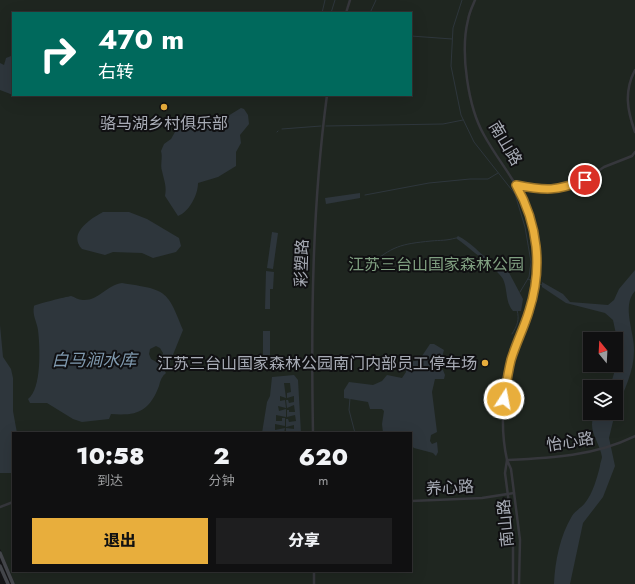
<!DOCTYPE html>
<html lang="zh">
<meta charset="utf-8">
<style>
:root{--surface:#101011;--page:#1e1e1f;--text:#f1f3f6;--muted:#9c9d9f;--line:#303031;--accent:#e8ae3c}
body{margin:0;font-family:Jost,"Noto Sans SC",sans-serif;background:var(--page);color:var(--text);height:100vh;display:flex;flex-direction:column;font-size:15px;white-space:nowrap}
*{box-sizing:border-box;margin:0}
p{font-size:13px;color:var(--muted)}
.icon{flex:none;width:22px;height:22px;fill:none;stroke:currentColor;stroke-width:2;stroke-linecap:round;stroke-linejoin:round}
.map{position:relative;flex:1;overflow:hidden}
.drawer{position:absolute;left:12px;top:432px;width:400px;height:140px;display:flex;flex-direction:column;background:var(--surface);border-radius:0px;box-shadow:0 4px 16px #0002,0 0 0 1px var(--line)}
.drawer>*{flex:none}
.banner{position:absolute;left:12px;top:12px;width:400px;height:84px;border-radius:0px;box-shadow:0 4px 16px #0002,0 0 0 1px var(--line);background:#00695c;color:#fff;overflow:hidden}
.needle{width:26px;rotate:342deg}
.controls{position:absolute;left:583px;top:332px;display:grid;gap:8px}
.controls a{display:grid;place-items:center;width:40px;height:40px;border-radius:0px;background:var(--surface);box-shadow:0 4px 16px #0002,0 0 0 1px var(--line);font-size:20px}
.pin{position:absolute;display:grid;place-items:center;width:34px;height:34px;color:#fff;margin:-17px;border:2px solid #fff;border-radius:50%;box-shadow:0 1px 4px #0007}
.me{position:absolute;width:44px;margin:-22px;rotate:11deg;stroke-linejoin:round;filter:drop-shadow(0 0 3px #0008)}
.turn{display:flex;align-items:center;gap:14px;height:84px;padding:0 20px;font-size:18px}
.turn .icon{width:52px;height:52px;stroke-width:2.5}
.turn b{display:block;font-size:28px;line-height:34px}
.eta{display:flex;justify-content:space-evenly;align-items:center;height:68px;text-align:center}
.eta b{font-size:24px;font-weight:800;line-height:28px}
.cta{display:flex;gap:8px;margin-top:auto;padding:8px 20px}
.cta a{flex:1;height:46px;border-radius:0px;background:var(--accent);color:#111;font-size:16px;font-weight:800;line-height:46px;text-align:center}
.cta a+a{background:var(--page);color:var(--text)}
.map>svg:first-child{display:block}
</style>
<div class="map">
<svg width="635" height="584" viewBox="0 0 635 584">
<rect width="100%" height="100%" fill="#151517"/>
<path fill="#1f2620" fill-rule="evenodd" d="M0,0H635V584H15L0,549ZM13,13H411V95H13ZM590,339H616V365H590ZM590,387H616V413H590ZM13,433H411V571H13Z"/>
<g fill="#2e363c">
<polygon points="11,56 13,57 13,95 0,90 0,63 4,65 6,58"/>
<path d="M241,108L244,109L248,115L249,124L240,135L241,143L236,152V166L218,177L198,183C198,195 189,212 178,216L165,196C167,187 164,180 162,171C160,164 163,158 161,151L164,144L171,139L175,132L187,125L204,119H223Z"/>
<polygon points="360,193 360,198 326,204 325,198"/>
<path d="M103,212H129L147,219L179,238L181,246L176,252L153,258L142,253L113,252L105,255L82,249C67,233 92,218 103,212Z"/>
<polygon points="272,232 278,233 273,269 267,268"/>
<path d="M458,236C478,246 482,261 506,267L523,299L521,311H513C505,302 508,290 503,279C499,271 465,245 456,238Z"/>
<path d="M635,270V291C621,306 635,333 634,351C634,371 624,391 616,410V387H610L620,353L613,320L605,313L566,303L542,287V282L563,294L570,302L608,305L614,300L619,289Z"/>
<polygon points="266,271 274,272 273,289 270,289 270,309 265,309"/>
<path d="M122,283C166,290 167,289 183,330L168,367L166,368L161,362L163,353L160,348L156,346L150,349L149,354L151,359L160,364L166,373C162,376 160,381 159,386C149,412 137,416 111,414L109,419L82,422L73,419L47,403H30L28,399C42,389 40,346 38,330C37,322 32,315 34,306C36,304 66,297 71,296C75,297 78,300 83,300C98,301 107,285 122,283Z"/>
<polygon points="0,325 3,357 11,369 13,378 13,411 17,433 13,433 13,473 0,473"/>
<rect x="263" y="331" width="7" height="24"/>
<polygon points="430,344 434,344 444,350 439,368 443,370 445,375 444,379 435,379 432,392 437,432 431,435 430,441 432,444 437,442 438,452 436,456 433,453 414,448 411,445 411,433 383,433 382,424 384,411 382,409 370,409 368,402 344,398 344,390 349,382 373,385 382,381 387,375 402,378 406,372 405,364 420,359"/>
<polygon points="294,375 298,380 301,433 286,433 286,428 294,429 294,425 286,427 286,419 288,419 289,422 296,421 295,415 287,417 287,410 289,410 289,412 295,412 294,405 287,408 286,400 288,400 289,403 294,402 294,396 287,398 287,393 291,392 290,383 284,383 286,398 280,396 280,401 285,400 286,408 278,406 279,411 286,409 286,417 276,415 276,421 282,421 282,418 285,418 285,426 275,424 275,430 285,428 284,433 262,433 267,402 270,396 272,377"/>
<path d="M596,413H615L609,438L615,466L603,497L583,523L570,584H554C555,561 560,536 572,516C575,511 581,508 585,503C593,493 597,478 600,466C600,463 602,459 602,457C600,442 585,428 596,413Z"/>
</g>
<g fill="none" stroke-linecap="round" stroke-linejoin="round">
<g stroke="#2e363c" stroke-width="1">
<polyline points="462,0 453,28 451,66 461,115 474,142 515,194 525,227 531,262 529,277 520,292"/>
<polyline points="322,13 325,0"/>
<polyline points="331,13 335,0"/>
<polyline points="370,13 376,0"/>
<polyline points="411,36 452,39"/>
<polyline points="326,126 443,124 463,120"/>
<polyline points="282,129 321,126"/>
<polyline points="277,132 278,131"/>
<polyline points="365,195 429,183 470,179 488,179 498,173"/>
<path d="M369,266C392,246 401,244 431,241C441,240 445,241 456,238"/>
<polyline points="528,279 534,282"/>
<polyline points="537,283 542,285"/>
<path d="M512,334C517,326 520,320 517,310"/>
<polyline points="350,398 349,410 355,433"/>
</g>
<g stroke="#36373c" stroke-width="2.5">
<path d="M475,0C472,7 469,13 468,20C460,52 468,107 484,135C502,168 530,196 536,234C539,260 537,288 529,312C523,329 515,344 511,361C503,392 500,428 507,460C552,458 594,456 635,436"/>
<polyline points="346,13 350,0"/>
<path d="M635,70C624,91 627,110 635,132"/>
<polyline points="516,185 547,190 570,186 585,180 604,167 632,156 635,152"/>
<path d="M313,433C311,320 312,207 327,95"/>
<polyline points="411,501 482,498 514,493"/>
<polyline points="0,507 13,502"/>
<polyline points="314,571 314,584"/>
<polyline points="513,584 513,534 505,473 507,460 511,469 520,540 519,584"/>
</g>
<g stroke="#44464b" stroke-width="3.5">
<polyline points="0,553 13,584"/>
<polyline points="0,566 8,584"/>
</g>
</g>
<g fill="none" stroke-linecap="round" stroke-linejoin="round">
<defs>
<path id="route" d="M504,399C506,386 508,372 511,360C516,343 524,328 529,311C543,268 538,224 516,185C546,191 557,191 585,180"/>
</defs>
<use href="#route" stroke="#977127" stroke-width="10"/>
<use href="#route" stroke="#e8ae3c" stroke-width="7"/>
</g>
<g fill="#e8ae3c" stroke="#101012" stroke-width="1.5">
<circle cx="164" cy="107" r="4"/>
<circle cx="485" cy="363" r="4"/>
</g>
<g text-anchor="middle" stroke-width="4" stroke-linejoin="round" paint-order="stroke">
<g font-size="16" fill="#a8acb6" stroke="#101012">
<text x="164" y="129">骆马湖乡村俱乐部</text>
<text x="477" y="369" text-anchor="end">江苏三台山国家森林公园南门内部员工停车场</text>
</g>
<g font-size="16" fill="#a8acb6" stroke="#101012">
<text transform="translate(506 143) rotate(59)" y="6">南山路</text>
<text transform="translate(301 263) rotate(-88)" y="6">彩塑路</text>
<text transform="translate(570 441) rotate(-9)" y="6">怡心路</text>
<text transform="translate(450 487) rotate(-3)" y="6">养心路</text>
<text transform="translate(505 523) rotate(-95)" y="6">南山路</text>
</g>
<g font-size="16" fill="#80a081" stroke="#101012">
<text x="436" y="270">江苏三台山国家森林公园</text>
</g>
<g font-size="17" font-style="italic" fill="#809aaf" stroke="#101012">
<text x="94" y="366">白马涧水库</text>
</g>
</g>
</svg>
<div class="controls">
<a><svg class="needle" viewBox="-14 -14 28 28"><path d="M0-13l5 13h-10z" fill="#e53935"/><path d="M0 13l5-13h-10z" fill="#9c9d9f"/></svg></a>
<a><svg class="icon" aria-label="layers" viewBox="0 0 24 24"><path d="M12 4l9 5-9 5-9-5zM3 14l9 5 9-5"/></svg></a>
</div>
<div class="pin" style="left:585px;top:180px;background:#d93025"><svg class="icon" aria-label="arrive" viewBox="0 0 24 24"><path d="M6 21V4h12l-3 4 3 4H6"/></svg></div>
<svg class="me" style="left:504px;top:399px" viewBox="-20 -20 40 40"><circle r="17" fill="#e8ae3c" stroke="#fff" stroke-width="3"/><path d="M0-11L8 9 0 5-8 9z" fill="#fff"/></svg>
<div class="banner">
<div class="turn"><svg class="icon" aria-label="right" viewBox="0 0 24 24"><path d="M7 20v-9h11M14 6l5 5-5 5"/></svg><div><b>470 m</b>右转</div></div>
</div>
<section class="drawer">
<div class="eta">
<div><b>10:58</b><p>到达</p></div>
<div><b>2</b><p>分钟</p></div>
<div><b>620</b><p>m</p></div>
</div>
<div class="cta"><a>退出</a><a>分享</a></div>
</section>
</div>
